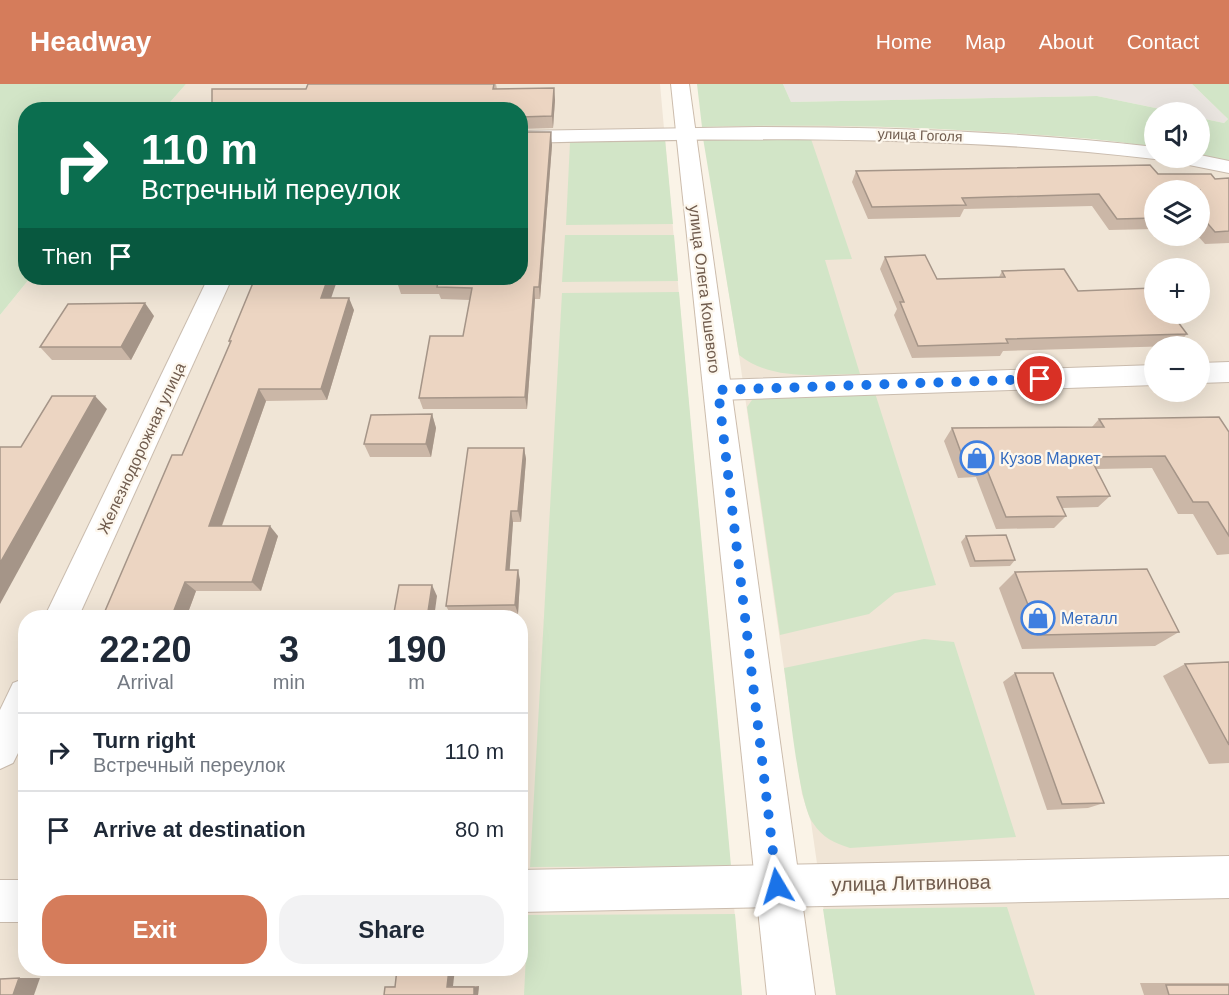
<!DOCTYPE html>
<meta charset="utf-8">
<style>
:root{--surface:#fff;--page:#f2f2f3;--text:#1f2937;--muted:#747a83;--line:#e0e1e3;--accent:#d57c5b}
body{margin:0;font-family:Arial,sans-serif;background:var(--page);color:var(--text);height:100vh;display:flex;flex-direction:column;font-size:22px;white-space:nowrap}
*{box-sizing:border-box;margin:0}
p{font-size:20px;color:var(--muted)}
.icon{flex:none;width:33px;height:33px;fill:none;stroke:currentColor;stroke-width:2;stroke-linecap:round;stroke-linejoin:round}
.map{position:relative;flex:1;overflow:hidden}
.sheet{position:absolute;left:18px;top:526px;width:510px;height:366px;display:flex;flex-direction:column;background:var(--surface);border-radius:24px;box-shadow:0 6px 24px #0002}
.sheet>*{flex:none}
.top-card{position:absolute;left:18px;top:18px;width:510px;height:183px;border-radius:24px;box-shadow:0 6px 24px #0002;background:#0b6e4f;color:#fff;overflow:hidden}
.fabs{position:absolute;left:1144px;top:18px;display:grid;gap:12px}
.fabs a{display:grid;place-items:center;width:66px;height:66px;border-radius:50%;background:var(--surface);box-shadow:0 6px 24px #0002;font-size:30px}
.pin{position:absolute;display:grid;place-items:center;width:51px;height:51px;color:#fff;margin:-26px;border:3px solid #fff;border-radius:50%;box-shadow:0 2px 6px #0007}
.me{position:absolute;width:66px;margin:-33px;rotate:353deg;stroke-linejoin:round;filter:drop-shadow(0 0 4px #0008)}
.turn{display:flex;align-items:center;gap:21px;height:126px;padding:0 24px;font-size:27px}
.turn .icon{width:78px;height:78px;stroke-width:2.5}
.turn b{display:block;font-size:42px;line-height:51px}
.then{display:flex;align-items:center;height:57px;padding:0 24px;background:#0003;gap:12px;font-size:22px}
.eta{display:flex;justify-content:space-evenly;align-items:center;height:102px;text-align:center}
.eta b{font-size:36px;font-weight:600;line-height:42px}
.cta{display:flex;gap:12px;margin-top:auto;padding:12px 24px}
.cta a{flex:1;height:69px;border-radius:24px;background:var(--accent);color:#fff;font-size:24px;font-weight:600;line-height:69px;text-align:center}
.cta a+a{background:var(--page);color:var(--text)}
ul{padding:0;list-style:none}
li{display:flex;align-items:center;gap:18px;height:78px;padding:0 24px;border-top:2px solid var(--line)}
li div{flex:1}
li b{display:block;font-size:22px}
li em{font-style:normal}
header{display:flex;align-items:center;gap:36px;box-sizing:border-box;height:84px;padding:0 30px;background:var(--accent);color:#fff}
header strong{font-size:28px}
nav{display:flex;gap:33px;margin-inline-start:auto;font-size:21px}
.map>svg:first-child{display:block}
</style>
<header>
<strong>Headway</strong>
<nav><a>Home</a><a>Map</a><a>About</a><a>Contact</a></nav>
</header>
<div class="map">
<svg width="1229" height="911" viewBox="0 0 1229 911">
<rect width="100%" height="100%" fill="#faf3e7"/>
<g fill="#f0e5d6" fill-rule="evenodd">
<path d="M186,0H660L742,911H0V231L30,194H520V26L164,25ZM26,534H520V885H26Z"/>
<path d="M799,40L988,47L1107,57L1155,64V74H1200L1229,78V911H836L811,738L802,710L739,271L702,43ZM1155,106H1200V152H1155ZM1155,184H1200V230H1155ZM1155,262H1200V308H1155Z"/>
</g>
<polygon fill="#eae5e0" points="783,0 1192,0 1228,35 1224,39 1200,34 1200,28 1175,28 1097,12 791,18"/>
<g fill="#d2e5c7">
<polygon points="0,0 186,0 164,25 26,26 26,194 30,194 0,231"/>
<path d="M697,0H783L791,18L1097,12L1175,28H1155V64C1112,55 1067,53 1023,50C916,42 809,40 702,43Z"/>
<polygon points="1192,0 1229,0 1229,78 1200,72 1200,34 1224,39 1228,35"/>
<path d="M810,52L852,175L825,176L860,290C819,290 773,298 739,271L703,54Z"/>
<polygon points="665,55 673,140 566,141 570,58"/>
<polygon points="565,151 674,151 678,197 562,198"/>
<polygon points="679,208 731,782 530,783 562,209"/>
<polygon points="875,309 936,501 895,509 869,530 780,551 747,323 752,316 760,313"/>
<path d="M924,555L954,558L1016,753L850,764C834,759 823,754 813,739C798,719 789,614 784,584Z"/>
<polygon points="1007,823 1035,911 836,911 823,825"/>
<polygon points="735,830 742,911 524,911 528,831"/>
</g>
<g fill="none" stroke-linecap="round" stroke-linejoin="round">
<defs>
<g id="street">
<path d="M758,43C891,43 1023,48 1155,63V74H1161L1155,75C942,50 734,54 520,59V47Z"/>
<polygon points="1200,71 1229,77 1229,89 1174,78 1171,74 1200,74"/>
<polygon points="208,194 232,194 78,534 44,534"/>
<polygon points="1229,278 1229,298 1200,299 1200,279"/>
<polygon points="1155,281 1155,301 718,316 708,313 704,306 708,299 718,296"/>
<polygon points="26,594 26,653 13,679 0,685 0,626 13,599"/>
<polygon points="1229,772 1229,814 520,828 520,786"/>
<rect x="0" y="796" width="26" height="42"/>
</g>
<polygon id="secondary" points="671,0 689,0 815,911 767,911"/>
</defs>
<use href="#street" stroke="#cabcae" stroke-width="2"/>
<use href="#secondary" stroke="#ccbcac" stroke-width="2"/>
<use href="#street" fill="#fff" fill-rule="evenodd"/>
<use href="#secondary" fill="#fff" fill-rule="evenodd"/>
</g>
<g fill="#cbb7a7">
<polygon points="308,0 496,0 497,5 554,4 555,16 553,44 520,45 520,26 212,26 306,5"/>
<polygon points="552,61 540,215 535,215 527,325 423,325 419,314 463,252 470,216 441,215 439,210 401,210 397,198"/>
<polygon points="856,87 1158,90 1215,95 1229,94 1229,159 1205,160 1198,152 1200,152 1200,106 1155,106 1155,145 1109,146 1092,122 964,125 960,133 868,135 852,98"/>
<polygon points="885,173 937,195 999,193 1002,187 1078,207 1187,250 1175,262 1003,267 1000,272 912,274 894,231 897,225 880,185"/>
<polygon points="331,214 354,226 327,316 266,317 222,442 278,452 261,507 196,507 186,534 182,371 230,260 229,257"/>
<polygon points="154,232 131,276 52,276 40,263"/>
<polygon points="432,330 436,344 431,373 370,373 364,360"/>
<polygon points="1099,335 1229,348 1229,470 1217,471 1193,430 1178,430 1152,384 1096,385 1110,412 1098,423 1062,424 1066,432 1054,444 996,445 976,393 958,394 944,357 952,344 1092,343"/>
<polygon points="524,364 526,375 521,438 513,438 509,486 520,496 518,530 451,531 446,522"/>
<polygon points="966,452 1015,476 1010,482 970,483 961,458"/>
<polygon points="1015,488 1179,548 1155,562 1022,565 999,504"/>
<polygon points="1229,578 1229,679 1209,680 1163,592 1185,580"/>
<polygon points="1015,589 1104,719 1088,724 1047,726 1003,598"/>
<polygon points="1140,899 1229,899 1229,911 1144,911"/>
<polygon points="395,902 479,902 478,911 385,903"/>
</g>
<g fill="#a59588">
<polygon points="554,4 555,16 553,44 552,32"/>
<polygon points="551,48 552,61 540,215 539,203"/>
<polygon points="328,194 338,194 327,226 321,214"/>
<polygon points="534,203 535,215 527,325 525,313"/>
<polygon points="349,214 354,226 327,316 321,305"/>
<polygon points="145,219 154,232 131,276 121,263"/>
<polygon points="259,305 266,317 218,452 209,442"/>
<polygon points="95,312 107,325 0,520 0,479"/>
<polygon points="432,330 436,344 431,373 426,360"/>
<polygon points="524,364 526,375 521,438 518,427"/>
<polygon points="511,427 513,438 509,496 506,486"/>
<polygon points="270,442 278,452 261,507 252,498"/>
<polygon points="518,486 520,496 518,530 515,521"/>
<polygon points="185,498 196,507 186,534 171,534"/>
<polygon points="432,501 437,512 434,534 427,534"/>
<polygon points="449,885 455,885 453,902 447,903"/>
<polygon points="19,894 40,894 34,911 13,911"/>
<polygon points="479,902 478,911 474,911 474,903"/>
</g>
<g fill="#ecd5c2" stroke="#a59588" stroke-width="1.5">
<polygon points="308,0 494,0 493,5 554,4 552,32 520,33 520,26 474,26 474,25 212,26 212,5 306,5"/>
<polygon points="520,48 551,48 539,203 534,203 525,313 419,314 430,252 463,252 472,204 437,203 438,198 397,198 398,194 520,194"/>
<polygon points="1150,81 1158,90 1211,90 1215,95 1229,94 1229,147 1215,148 1202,133 1200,133 1200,106 1155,106 1155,134 1117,135 1099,110 962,114 966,121 872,123 856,87"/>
<polygon points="925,171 937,195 1005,193 1002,187 1064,185 1078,207 1153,204 1155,207 1155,230 1172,230 1187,250 1006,255 1008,259 918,262 900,218 904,218 885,173"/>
<polygon points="255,194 328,194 321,214 349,214 321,305 259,305 209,442 270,442 252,498 185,498 171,534 102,534 172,371 182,371 231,257 229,257"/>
<polygon points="145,219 121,263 40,263 68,220"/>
<polygon points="52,312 95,312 0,479 0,363 21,363"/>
<polygon points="432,330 426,360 364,360 371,331"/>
<polygon points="1219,333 1229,348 1229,452 1208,418 1193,418 1165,372 1090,373 1110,412 1057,413 1066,432 1006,433 985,381 966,382 952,344 1104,343 1099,335"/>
<polygon points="468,364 524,364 518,427 511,427 506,486 518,486 515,521 446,522"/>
<polygon points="1006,451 1015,476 975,477 966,452"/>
<polygon points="1147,485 1179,548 1040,551 1015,488"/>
<polygon points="399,501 432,501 427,534 393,534"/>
<polygon points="1229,578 1229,661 1185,580"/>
<polygon points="1015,589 1053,589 1104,719 1062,720"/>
<polygon points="397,885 449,885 447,903 474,903 474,911 384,911 385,903 395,903"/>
<polygon points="19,894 13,911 0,911 0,895"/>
<polygon points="1166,901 1229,901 1229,911 1169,911"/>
</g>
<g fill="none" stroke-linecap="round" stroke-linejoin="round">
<polyline stroke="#1a73e8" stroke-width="10" stroke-dasharray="0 18" points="777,802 718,306 1040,295"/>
</g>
<defs>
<symbol id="shop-ring" viewBox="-11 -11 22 22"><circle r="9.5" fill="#fdf7ed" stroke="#3f7fe0" stroke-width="1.5"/><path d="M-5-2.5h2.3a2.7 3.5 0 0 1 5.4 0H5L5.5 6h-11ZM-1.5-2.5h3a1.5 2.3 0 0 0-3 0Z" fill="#3f7fe0"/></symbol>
</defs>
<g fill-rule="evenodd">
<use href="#shop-ring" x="958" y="355" width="38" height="38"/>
<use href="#shop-ring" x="1019" y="515" width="38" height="38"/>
</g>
<g text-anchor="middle" stroke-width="4.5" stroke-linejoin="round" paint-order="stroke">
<g font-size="14" fill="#705c4e" stroke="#fdf7ed">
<text transform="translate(920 51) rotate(2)" y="5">улица Гоголя</text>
</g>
<g font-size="16" fill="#705c4e" stroke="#fdf7ed">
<text transform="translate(705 205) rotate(83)" y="6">улица Олега Кошевого</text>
<text transform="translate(141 364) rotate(-65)" y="6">Железнодорожная улица</text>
</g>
<g font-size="16" fill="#366cbe" stroke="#fdf7ed" text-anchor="start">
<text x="1000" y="380">Кузов Маркет</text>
<text x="1061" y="540">Металл</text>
</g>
<g font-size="20" fill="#705c4e" stroke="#fdf7ed">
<text transform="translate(911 799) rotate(-1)" y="7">улица Литвинова</text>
</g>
</g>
</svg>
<div class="fabs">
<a><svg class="icon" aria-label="sound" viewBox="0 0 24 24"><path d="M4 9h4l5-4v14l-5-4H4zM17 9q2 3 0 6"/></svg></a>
<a><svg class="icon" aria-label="layers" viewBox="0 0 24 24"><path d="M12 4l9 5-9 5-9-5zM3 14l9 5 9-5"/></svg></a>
<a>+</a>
<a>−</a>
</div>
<div class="pin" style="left:1040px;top:295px;background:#d93025"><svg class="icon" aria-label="arrive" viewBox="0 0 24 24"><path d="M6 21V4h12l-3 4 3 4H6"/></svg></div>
<svg class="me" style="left:777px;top:802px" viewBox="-20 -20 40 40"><path d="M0-17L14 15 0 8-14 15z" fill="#1a73e8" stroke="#fff" stroke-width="4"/></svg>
<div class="top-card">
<div class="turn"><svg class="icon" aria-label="right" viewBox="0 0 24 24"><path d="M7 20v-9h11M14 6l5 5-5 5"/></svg><div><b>110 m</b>Встречный переулок</div></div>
<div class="then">Then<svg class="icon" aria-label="arrive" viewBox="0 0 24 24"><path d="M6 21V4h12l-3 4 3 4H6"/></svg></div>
</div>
<section class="sheet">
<div class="eta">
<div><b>22:20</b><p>Arrival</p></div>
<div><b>3</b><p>min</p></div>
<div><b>190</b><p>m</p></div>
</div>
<ul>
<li><svg class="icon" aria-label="right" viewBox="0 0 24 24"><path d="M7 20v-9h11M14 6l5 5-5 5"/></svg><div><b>Turn right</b><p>Встречный переулок</p></div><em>110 m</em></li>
<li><svg class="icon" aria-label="arrive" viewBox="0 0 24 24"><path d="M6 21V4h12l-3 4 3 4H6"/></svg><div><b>Arrive at destination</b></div><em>80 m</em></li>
</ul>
<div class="cta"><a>Exit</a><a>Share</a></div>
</section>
</div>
